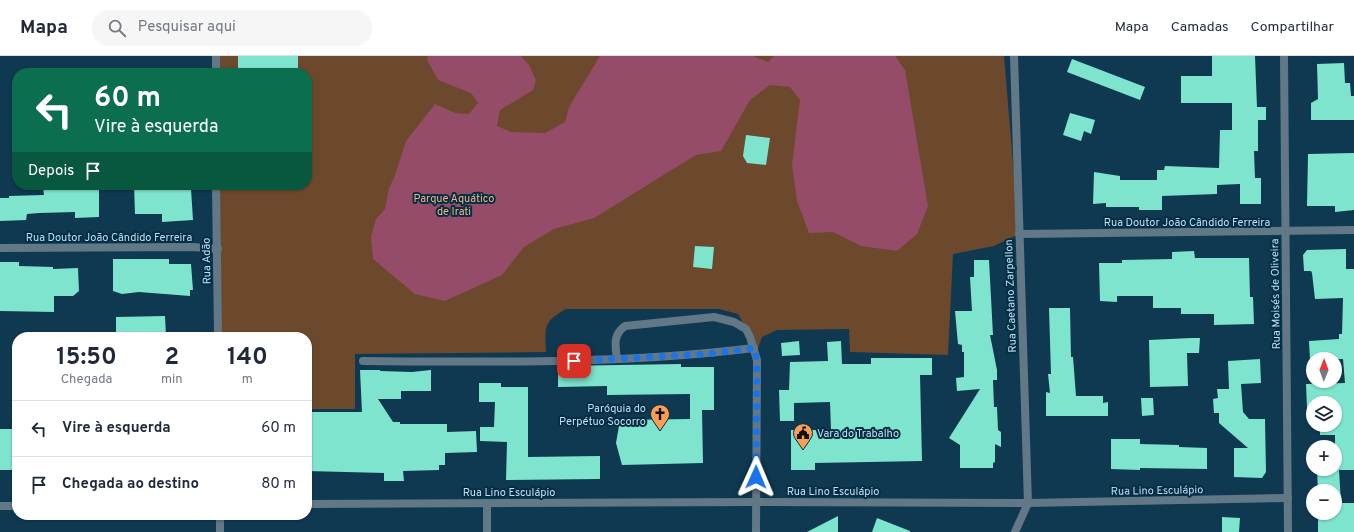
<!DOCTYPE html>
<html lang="pt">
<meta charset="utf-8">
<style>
:root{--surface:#fff;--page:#f6f6f7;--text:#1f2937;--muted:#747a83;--line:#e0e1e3}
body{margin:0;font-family:Overpass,sans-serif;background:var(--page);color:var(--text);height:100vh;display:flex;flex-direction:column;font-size:15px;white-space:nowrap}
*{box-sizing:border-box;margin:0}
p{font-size:13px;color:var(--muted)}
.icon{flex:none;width:22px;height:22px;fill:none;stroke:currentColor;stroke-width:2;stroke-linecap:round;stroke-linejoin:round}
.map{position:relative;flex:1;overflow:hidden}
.panel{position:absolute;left:12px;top:276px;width:300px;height:188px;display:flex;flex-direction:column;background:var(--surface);border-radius:16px;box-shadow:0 1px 3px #0004}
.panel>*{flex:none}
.top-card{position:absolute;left:12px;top:12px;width:300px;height:122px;border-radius:16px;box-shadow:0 1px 3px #0004;background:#0b6e4f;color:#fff;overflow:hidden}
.needle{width:26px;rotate:1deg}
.buttons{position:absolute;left:1306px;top:296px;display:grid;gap:8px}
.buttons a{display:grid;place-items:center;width:36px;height:36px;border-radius:50%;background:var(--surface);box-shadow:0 1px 3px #0004;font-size:20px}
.pin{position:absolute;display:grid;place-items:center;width:34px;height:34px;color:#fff;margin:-17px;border-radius:8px;box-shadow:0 2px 6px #0006}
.me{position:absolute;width:44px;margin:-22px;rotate:1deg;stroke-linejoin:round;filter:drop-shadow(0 0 3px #0008)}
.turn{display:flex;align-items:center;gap:14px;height:84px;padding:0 16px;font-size:18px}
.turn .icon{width:52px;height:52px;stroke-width:2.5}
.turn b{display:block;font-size:28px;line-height:34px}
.then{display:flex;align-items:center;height:38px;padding:0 16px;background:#0003;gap:8px;font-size:15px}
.eta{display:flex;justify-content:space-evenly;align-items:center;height:68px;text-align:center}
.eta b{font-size:24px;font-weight:700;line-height:28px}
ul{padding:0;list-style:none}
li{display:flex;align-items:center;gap:12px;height:56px;padding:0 16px;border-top:1px solid var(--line)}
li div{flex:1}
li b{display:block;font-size:15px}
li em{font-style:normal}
header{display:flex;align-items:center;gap:24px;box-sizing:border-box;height:56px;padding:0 20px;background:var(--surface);border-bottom:1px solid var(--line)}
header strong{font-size:19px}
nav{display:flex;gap:22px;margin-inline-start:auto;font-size:14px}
.search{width:280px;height:36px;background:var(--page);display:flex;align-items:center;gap:10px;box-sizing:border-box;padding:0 14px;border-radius:16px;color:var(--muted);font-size:15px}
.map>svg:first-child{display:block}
</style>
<header>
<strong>Mapa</strong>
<div class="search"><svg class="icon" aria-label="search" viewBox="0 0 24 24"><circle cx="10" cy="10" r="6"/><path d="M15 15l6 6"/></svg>Pesquisar aqui</div>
<nav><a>Mapa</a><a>Camadas</a><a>Compartilhar</a></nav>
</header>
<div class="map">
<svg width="1354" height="476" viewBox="0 0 1354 476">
<rect width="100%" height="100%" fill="#0f3951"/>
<path fill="#6c482d" d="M217,0H1004L1019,178L994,190L953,198L948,299L850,296L849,273L777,274L762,281L755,300L751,281L738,258L719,253H566C543,266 545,271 546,296L355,298V353H307V281H218V129H307V17H218Z"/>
<polygon fill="#954c68" points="428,0 521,0 529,9 536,24 533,34 500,54 497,70 511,76 545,77 565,66 569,51 600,0 753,0 768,6 774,0 895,0 905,14 928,150 917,178 897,195 861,190 833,176 809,177 797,145 792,109 800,44 790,31 770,29 750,44 721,95 696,99 594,162 554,173 524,191 502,219 445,245 415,238 373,203 371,181 376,163 385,153 389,132 394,122 406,85 435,48 455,57 469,58 478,47 471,37 438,24 427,4"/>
<g fill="#7ee4cd">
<rect x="238" y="0" width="60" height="17"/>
<polygon points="1212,0 1255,0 1257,51 1266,51 1266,64 1258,64 1258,95 1254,95 1255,122 1261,122 1261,148 1240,148 1240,128 1217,129 1217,138 1162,140 1162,154 1139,154 1139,151 1106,151 1106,147 1093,148 1094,116 1120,120 1120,124 1157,124 1157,114 1164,114 1165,110 1219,112 1220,74 1232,74 1232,47 1181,47 1181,20 1212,20"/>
<polygon points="1072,3 1145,31 1140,44 1067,16"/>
<polygon points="1344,7 1345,27 1350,27 1351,40 1354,40 1354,64 1311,64 1311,47 1318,43 1317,8"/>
<polygon points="1070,57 1095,64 1091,78 1084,75 1081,85 1063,79"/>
<polygon points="746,79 770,82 766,109 747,107 743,100"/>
<polygon points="1354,97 1354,154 1335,156 1335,150 1307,150 1308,98"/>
<polygon points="69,129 69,131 99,131 99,161 75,162 75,156 39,157 27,158 26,164 0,165 0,142 9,142 9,140 44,139 43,132 47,132 47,130"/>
<polygon points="134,129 156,129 158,134 191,133 193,164 162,166 162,158 135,158"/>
<polygon points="695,190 714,191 712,213 693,211"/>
<polygon points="1346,193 1346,213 1354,213 1354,414 1339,414 1341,447 1354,447 1354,476 1318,476 1318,457 1335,457 1335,435 1318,435 1317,413 1335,413 1335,379 1320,379 1320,375 1316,374 1316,369 1335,369 1335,347 1313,347 1313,352 1307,352 1306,328 1345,327 1343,303 1310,304 1309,285 1339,283 1339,278 1342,278 1343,242 1315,243 1312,217 1311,215 1304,215 1303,199 1307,194"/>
<polygon points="1194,195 1195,202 1249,202 1250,241 1253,241 1254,268 1214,269 1214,258 1181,258 1181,252 1153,252 1153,240 1117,240 1117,246 1100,245 1099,207 1122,207 1122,204 1172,203 1172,196"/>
<polygon points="113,203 169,203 169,208 191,208 193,234 190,234 190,240 139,236 122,238 113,235"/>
<polygon points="974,204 989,204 993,279 990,279 997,314 997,324 993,324 994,351 997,351 998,374 1001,376 1001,391 995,388 995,406 993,407 993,412 960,412 960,389 949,382 980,333 957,335 956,322 964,321 964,296 962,296 962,289 958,288 955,255 972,255 970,221 974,221"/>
<polygon points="0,206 19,206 19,210 53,211 53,213 78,212 79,235 73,240 54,240 54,256 0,255"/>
<polygon points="1049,252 1070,252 1071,301 1073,301 1076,340 1103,340 1103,347 1108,346 1108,360 1046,360 1046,336 1050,337 1048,318 1051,318"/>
<polygon points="165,260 166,280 116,280 116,261"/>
<polygon points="1191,282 1200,282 1199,297 1187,297 1188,330 1150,331 1149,284"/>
<polygon points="799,285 800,299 782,300 781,287"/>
<polygon points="841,285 842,308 871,308 871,302 932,302 932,319 920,319 922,405 815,407 815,414 791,414 791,374 831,374 830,346 794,347 794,365 780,365 779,334 789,334 790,306 828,305 827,286"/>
<polygon points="1260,303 1261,327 1241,328 1243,356 1249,363 1265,363 1266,416 1262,422 1234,421 1234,392 1248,392 1219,367 1219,357 1214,357 1213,343 1218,342 1217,333 1229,333 1228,305"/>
<polygon points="681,308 681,311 714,311 714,354 702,354 703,407 622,409 616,387 620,364 690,363 690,338 607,339 607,330 558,331 558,310"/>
<polygon points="360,314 380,314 380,315 412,316 431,314 431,335 401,335 401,343 378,343 393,366 400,366 400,368 447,368 447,376 476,375 477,396 445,397 445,409 439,409 439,414 403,415 404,425 384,425 384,417 307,415 307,356 362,356"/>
<polygon points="479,327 501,327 501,331 528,331 528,401 600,400 600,423 506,424 507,386 480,385 480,371 494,371 495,346 479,346"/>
<polygon points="1141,342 1153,342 1154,359 1142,360"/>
<rect x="0" y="373" width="17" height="41"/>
<polygon points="1111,383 1140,383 1140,388 1179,389 1179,391 1207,392 1207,413 1140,412 1140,414 1111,413"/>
<polygon points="838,460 838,476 807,476"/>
<polygon points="1222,461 1240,462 1239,476 1222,476"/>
<polygon points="877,462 910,475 910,476 872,476"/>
</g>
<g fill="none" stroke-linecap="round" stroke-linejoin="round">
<g stroke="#627886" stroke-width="8">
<polyline points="216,0 216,17"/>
<polyline points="1014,0 1028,447 1015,476"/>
<polyline points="1284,0 1288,476"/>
<polyline points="216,129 218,281"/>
<polyline points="1019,178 1354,174"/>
<polyline points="0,192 193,191 218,193"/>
<path d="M617,303C615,288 613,279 625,270L714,261L734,266L746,273L750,281L757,304L756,476"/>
<path d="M363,305C493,306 624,308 754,292"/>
<polyline points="487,447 487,476"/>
<polyline points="307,448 756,446 1028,447 1288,442"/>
<polyline points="0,450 17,450"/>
<polyline points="220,459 220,476"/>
</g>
</g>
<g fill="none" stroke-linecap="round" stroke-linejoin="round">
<polyline stroke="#1a73e8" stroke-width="7" stroke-dasharray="0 12.6" points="574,305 708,298 754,292 757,304 756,421"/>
</g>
<defs>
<symbol id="church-pin" viewBox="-11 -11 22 30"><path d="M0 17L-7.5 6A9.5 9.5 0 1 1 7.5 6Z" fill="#fc9e52" stroke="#022f46"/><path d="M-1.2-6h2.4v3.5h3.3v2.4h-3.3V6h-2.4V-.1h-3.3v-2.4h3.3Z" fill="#111"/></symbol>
<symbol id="civic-pin" viewBox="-11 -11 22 30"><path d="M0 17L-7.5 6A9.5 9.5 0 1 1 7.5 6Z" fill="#fc9e52" stroke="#022f46"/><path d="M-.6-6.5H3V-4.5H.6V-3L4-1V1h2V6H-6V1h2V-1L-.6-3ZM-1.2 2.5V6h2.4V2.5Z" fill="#111"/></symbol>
</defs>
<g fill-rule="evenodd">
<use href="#church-pin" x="649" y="347" width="22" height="30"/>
<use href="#civic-pin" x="792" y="366" width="22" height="30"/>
</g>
<g text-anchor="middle" stroke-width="4" stroke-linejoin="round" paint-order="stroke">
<g font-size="11" fill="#f8b27f" stroke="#022f46">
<text x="454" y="146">Parque Aquático<tspan x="454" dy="13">de Irati</tspan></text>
</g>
<g font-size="11" fill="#c3def0" stroke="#022f46">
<text x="1187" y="170">Rua Doutor João Cândido Ferreira</text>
<text x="109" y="185">Rua Doutor João Cândido Ferreira</text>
<text transform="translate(206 205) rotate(-91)" y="4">Rua Adão</text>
<text transform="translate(1275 238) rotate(-91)" y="4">Rua Moisés de Oliveira</text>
<text transform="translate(1010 240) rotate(-92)" y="4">Rua Caetano Zarpellon</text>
<text transform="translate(1157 434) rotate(-1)" y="4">Rua Lino Esculápio</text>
<text x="833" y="439">Rua Lino Esculápio</text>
<text x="509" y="440">Rua Lino Esculápio</text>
</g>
<g font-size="11" fill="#c3def0" stroke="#022f46" text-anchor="end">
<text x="646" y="356">Paróquia do<tspan x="646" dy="13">Perpétuo Socorro</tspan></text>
<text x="817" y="381" text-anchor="start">Vara do Trabalho</text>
</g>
</g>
</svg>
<div class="buttons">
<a><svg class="needle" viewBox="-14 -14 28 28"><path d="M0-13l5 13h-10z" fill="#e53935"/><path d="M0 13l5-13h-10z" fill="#747a83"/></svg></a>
<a><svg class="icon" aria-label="layers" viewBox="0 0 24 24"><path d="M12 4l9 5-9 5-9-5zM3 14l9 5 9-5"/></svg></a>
<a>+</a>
<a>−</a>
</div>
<div class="pin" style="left:574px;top:305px;background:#d93025"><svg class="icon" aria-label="arrive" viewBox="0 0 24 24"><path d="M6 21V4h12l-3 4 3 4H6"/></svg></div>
<svg class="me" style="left:756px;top:421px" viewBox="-20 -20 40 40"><path d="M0-17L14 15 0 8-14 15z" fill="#1a73e8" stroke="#fff" stroke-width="4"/></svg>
<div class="top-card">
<div class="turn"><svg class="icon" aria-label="left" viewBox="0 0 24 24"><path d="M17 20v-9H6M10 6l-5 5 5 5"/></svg><div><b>60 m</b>Vire à esquerda</div></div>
<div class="then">Depois<svg class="icon" aria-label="arrive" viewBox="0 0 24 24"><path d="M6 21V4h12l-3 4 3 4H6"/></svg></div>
</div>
<section class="panel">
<div class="eta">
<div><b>15:50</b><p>Chegada</p></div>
<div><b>2</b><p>min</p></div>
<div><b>140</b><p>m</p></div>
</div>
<ul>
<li><svg class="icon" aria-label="left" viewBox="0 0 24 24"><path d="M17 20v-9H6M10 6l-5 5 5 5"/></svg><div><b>Vire à esquerda</b></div><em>60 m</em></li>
<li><svg class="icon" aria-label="arrive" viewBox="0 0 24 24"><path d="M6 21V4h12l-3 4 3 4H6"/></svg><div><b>Chegada ao destino</b></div><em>80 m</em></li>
</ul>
</section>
</div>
